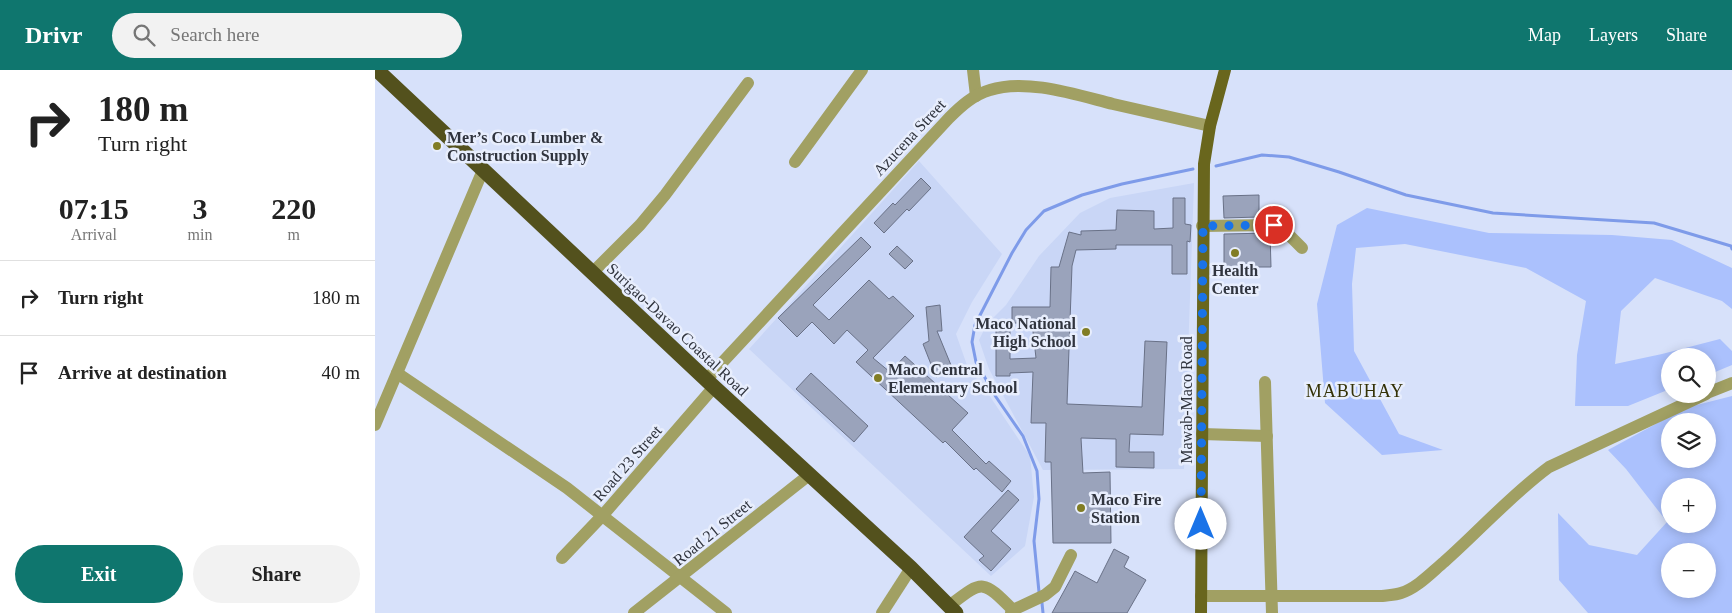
<!DOCTYPE html>
<meta charset="utf-8">
<style>
:root{--surface:#fff;--page:#f2f2f2;--text:#222;--muted:#767676;--line:#e0e0e0;--accent:#0f766e}
body{margin:0;font-family:"Times New Roman",serif;background:var(--page);color:var(--text);height:100vh;display:flex;flex-direction:column;font-size:19px;white-space:nowrap}
*{box-sizing:border-box;margin:0}
p{font-size:16px;color:var(--muted)}
.icon{flex:none;width:28px;height:28px;fill:none;stroke:currentColor;stroke-width:2;stroke-linecap:round;stroke-linejoin:round}
.map{position:relative;flex:1;overflow:hidden}
.panel{display:flex;flex-direction:column;background:var(--surface);width:375px}
.panel>*{flex:none}
.guide{background:#fff;color:var(--text);overflow:hidden}
.buttons{position:absolute;left:1286px;top:278px;display:grid;gap:10px}
.buttons a{display:grid;place-items:center;width:55px;height:55px;border-radius:50%;background:var(--surface);box-shadow:0 2px 12px #0003;font-size:25px}
.pin{position:absolute;display:grid;place-items:center;width:42px;height:42px;color:#fff;margin:-21px;border:2px solid #fff;border-radius:50%;box-shadow:0 1px 5px #0007}
.me{position:absolute;width:55px;margin:-28px;rotate:0deg;stroke-linejoin:round;filter:drop-shadow(0 0 4px #0008)}
.turn{display:flex;align-items:center;gap:18px;height:105px;padding:0 15px;font-size:22px}
.turn .icon{width:65px;height:65px;stroke-width:2.5}
.turn b{display:block;font-size:35px;line-height:42px}
.eta{display:flex;justify-content:space-evenly;align-items:center;height:85px;text-align:center}
.eta b{font-size:30px;font-weight:700;line-height:35px}
.primary-button{display:flex;gap:10px;margin-top:auto;padding:10px 15px}
.primary-button a{flex:1;height:58px;border-radius:30px;background:var(--accent);color:#fff;font-size:20px;font-weight:700;line-height:58px;text-align:center}
.primary-button a+a{background:var(--page);color:var(--text)}
ul{padding:0;list-style:none}
li{display:flex;align-items:center;gap:15px;height:75px;padding:0 15px;border-top:1px solid var(--line)}
li div{flex:1}
li b{display:block;font-size:19px}
li em{font-style:normal}
header{display:flex;align-items:center;gap:30px;box-sizing:border-box;height:70px;padding:0 25px;background:var(--accent);color:#fff}
header strong{font-size:24px}
nav{display:flex;gap:28px;margin-inline-start:auto;font-size:18px}
.search{width:350px;height:45px;background:var(--page);display:flex;align-items:center;gap:12px;box-sizing:border-box;padding:0 18px;border-radius:28px;color:var(--muted);font-size:19px}
main{display:flex;flex:1;min-height:0}
.map>svg:first-child{display:block}
</style>
<header>
<strong>Drivr</strong>
<div class="search"><svg class="icon" aria-label="search" viewBox="0 0 24 24"><circle cx="10" cy="10" r="6"/><path d="M15 15l6 6"/></svg>Search here</div>
<nav><a>Map</a><a>Layers</a><a>Share</a></nav>
</header>
<main>
<section class="panel">
<div class="guide">
<div class="turn"><svg class="icon" aria-label="right" viewBox="0 0 24 24"><path d="M7 20v-9h11M14 6l5 5-5 5"/></svg><div><b>180 m</b>Turn right</div></div>
</div>
<div class="eta">
<div><b>07:15</b><p>Arrival</p></div>
<div><b>3</b><p>min</p></div>
<div><b>220</b><p>m</p></div>
</div>
<ul>
<li><svg class="icon" aria-label="right" viewBox="0 0 24 24"><path d="M7 20v-9h11M14 6l5 5-5 5"/></svg><div><b>Turn right</b></div><em>180 m</em></li>
<li><svg class="icon" aria-label="arrive" viewBox="0 0 24 24"><path d="M6 21V4h12l-3 4 3 4H6"/></svg><div><b>Arrive at destination</b></div><em>40 m</em></li>
</ul>
<div class="primary-button"><a>Exit</a><a>Share</a></div>
</section>
<div class="map">
<svg width="1357" height="543" viewBox="0 0 1357 543">
<rect width="100%" height="100%" fill="#d7e1fa"/>
<g fill="#c9d6f6">
<polygon points="544,91 627,184 597,232 581,264 593,298 610,319 655,386 659,427 650,476 616,506 374,279"/>
<polygon points="819,113 809,399 668,400 614,299 604,270 612,254 631,235 664,186 705,143 735,128"/>
</g>
<g fill="#abc1fd" fill-rule="evenodd">
<polygon points="992,138 1114,163 1237,165 1297,170 1357,198 1357,239 1347,231 1280,208 1246,241 1240,294 1287,284 1345,269 1357,281 1357,295 1333,305 1332,286 1295,286 1295,319 1253,336 1200,336 1202,285 1211,231 1151,198 1030,174 981,178 977,214 979,281 1024,364 1068,380 1007,385 950,333 942,234 962,155"/>
<path d="M1357,326V543H1213L1184,510L1183,443L1214,475L1262,485L1292,452L1251,399L1233,380L1310,338ZM1295,351H1332V389H1295ZM1295,416H1332V454H1295ZM1295,481H1332V519H1295Z"/>
</g>
<g fill="none" stroke-linecap="round" stroke-linejoin="round">
<g stroke="#7e9be9" stroke-width="3">
<polyline points="841,96 887,85 914,87 964,102 1031,125 1118,143 1279,153 1356,176 1357,179"/>
<polyline points="664,522 659,471 664,429 662,401 648,366 621,327 601,292 597,272 600,255 637,183 651,160 669,141 707,125 747,114 818,99"/>
<polyline points="667,533 668,543"/>
</g>
</g>
<g fill="#9aa3bb" stroke="#697187">
<polygon points="546,108 556,118 534,141 532,139 509,163 499,153 518,133 520,135"/>
<polygon points="884,125 884,147 849,148 848,126"/>
<polygon points="798,128 810,128 810,154 816,155 815,172 812,171 812,204 797,204 797,175 741,175 741,179 701,180 697,196 692,334 767,337 770,271 792,272 788,365 755,364 754,382 779,382 779,398 741,397 741,369 706,368 708,403 735,402 736,473 678,473 676,392 670,392 671,353 656,353 658,302 635,303 635,306 621,306 621,254 635,255 635,289 661,288 657,253 637,253 637,237 675,237 676,197 684,197 694,162 706,165 706,161 741,160 742,140 779,141 779,159 798,158"/>
<polygon points="895,163 896,197 871,197 872,206 849,206 849,164"/>
<polygon points="486,167 496,177 438,235 454,250 494,210 514,229 518,226 539,246 498,288 515,302 530,286 593,343 577,360 611,394 614,391 636,411 627,422 601,398 599,400 570,371 568,373 481,292 493,280 472,260 459,274 437,252 422,267 403,248"/>
<polygon points="522,176 538,191 530,199 514,184"/>
<polygon points="565,235 567,261 562,261 578,300 561,307 548,274 554,271 551,237"/>
<polygon points="436,303 493,356 479,372 421,319"/>
<polygon points="633,420 644,430 616,461 636,479 616,501 604,490 609,486 589,467"/>
<polygon points="739,479 754,487 749,497 771,510 752,543 677,543 700,501 722,513"/>
</g>
<g fill="none" stroke-linecap="round" stroke-linejoin="round">
<g stroke="#a1a063" stroke-width="12">
<polyline points="598,0 601,26"/>
<polyline points="420,92 487,0"/>
<polyline points="827,156 899,155 908,159 927,178"/>
<polyline points="218,202 265,155 290,125 373,13"/>
<polyline points="22,303 192,418 351,543"/>
<path d="M331,310L574,48C586,36 598,25 615,20C651,8 702,25 738,34C770,41 803,49 835,56"/>
<polyline points="890,312 897,543"/>
<polyline points="1332,323 1357,313"/>
<polyline points="0,355 108,100"/>
<polyline points="827,364 892,366"/>
<polyline points="187,488 228,445 339,317"/>
<path d="M826,526H1007C1013,525 1020,525 1026,523C1042,518 1056,503 1069,492C1104,461 1136,425 1174,397L1331,324"/>
<path d="M574,536C608,510 607,509 638,540"/>
<polyline points="259,543 434,405"/>
<polyline points="507,543 536,498"/>
<polyline points="636,543 638,540 670,525 680,517 696,485"/>
</g>
<polyline stroke="#69661d" stroke-width="12" points="826,543 829,94 835,56 850,0"/>
<polyline stroke="#53511d" stroke-width="15" points="2,0 339,317 536,498 581,543"/>
</g>
<g fill="none" stroke-linecap="round" stroke-linejoin="round">
<polyline stroke="#1a73e8" stroke-width="9" stroke-dasharray="0 16.2" points="826,454 828,156 899,155"/>
</g>
<g fill="#817d25" stroke="#e8eefd" stroke-width="2">
<circle cx="62" cy="76" r="5"/>
<circle cx="860" cy="183" r="5"/>
<circle cx="711" cy="262" r="5"/>
<circle cx="503" cy="308" r="5"/>
<circle cx="706" cy="438" r="5"/>
</g>
<g text-anchor="middle" stroke-width="5" stroke-linejoin="round" paint-order="stroke">
<g font-size="16" font-weight="bold" fill="#30343e" stroke="#e8eefd" text-anchor="start">
<text x="72" y="73">Mer’s Coco Lumber &amp;<tspan x="72" dy="18">Construction Supply</tspan></text>
<text x="860" y="206" text-anchor="middle">Health<tspan x="860" dy="18">Center</tspan></text>
<text x="701" y="259" text-anchor="end">Maco National<tspan x="701" dy="18">High School</tspan></text>
<text x="513" y="305">Maco Central<tspan x="513" dy="18">Elementary School</tspan></text>
<text x="716" y="435">Maco Fire<tspan x="716" dy="18">Station</tspan></text>
</g>
<g font-size="16" fill="#30343e" stroke="#e8eefd">
<text transform="translate(534 67) rotate(-47)" y="6">Azucena Street</text>
<text transform="translate(303 259) rotate(43)" y="6">Surigao-Davao Coastal Road</text>
<text transform="translate(811 330) rotate(-90)" y="6">Mawab-Maco Road</text>
<text transform="translate(252 393) rotate(-49)" y="6">Road 23 Street</text>
<text transform="translate(337 462) rotate(-39)" y="6">Road 21 Street</text>
</g>
<g font-size="18" letter-spacing="1" fill="#343207" stroke="#e8eefd">
<text x="980" y="327">MABUHAY</text>
</g>
</g>
</svg>
<div class="buttons">
<a><svg class="icon" aria-label="search" viewBox="0 0 24 24"><circle cx="10" cy="10" r="6"/><path d="M15 15l6 6"/></svg></a>
<a><svg class="icon" aria-label="layers" viewBox="0 0 24 24"><path d="M12 4l9 5-9 5-9-5zM3 14l9 5 9-5"/></svg></a>
<a>+</a>
<a>−</a>
</div>
<div class="pin" style="left:899px;top:155px;background:#d93025"><svg class="icon" aria-label="arrive" viewBox="0 0 24 24"><path d="M6 21V4h12l-3 4 3 4H6"/></svg></div>
<svg class="me" style="left:826px;top:454px" viewBox="-20 -20 40 40"><circle r="19" fill="#fff"/><path d="M0-13L10 11 0 6-10 11z" fill="#1a73e8"/></svg>
</div>
</main>
